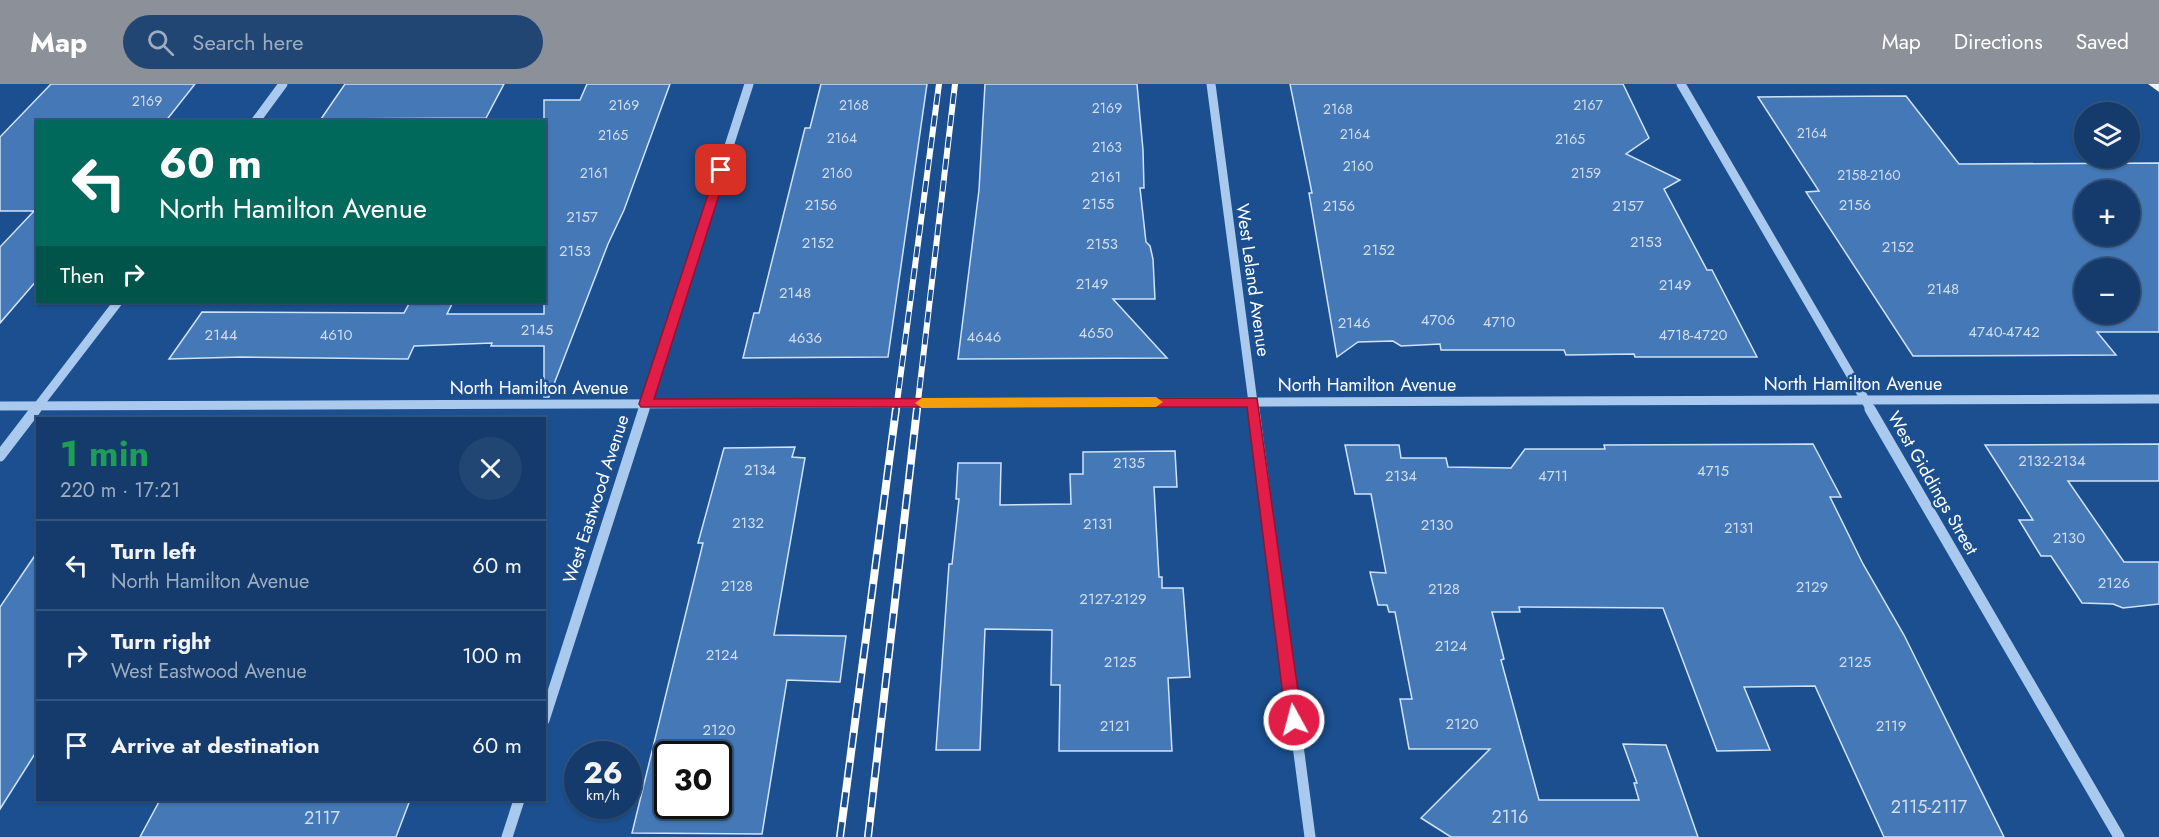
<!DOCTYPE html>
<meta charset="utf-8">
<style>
:root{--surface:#143b6b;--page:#214673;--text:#f1f3f6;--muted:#9dadc1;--line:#33557e;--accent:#8c9099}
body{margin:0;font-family:Jost,sans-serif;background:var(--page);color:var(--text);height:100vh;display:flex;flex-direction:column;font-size:22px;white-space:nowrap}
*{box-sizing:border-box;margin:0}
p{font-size:20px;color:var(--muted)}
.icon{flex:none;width:33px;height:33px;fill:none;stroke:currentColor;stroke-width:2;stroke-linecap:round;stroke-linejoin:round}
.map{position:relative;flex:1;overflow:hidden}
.panel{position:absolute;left:36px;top:333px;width:510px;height:384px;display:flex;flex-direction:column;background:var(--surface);border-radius:0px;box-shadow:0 2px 4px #0004,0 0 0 2px var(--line)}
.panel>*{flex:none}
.guide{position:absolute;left:36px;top:36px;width:510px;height:183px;border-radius:0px;box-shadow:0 2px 4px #0004,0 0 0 2px var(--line);background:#00695c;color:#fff;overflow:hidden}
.buttons{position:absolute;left:2074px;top:18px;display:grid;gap:12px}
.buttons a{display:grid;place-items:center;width:66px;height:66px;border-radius:50%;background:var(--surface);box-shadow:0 2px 4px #0004,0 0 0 2px var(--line);font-size:30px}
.speed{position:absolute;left:564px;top:657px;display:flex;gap:12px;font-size:30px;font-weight:700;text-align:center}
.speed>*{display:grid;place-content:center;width:78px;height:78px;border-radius:50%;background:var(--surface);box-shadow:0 2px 4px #0004,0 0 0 2px var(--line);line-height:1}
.speed small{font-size:15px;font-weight:400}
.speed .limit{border:3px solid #111;border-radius:9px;background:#fff;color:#111}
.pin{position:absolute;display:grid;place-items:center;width:51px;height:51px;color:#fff;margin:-26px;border-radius:12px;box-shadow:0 3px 9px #0006}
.me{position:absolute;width:66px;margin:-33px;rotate:353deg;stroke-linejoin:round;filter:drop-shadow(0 0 4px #0008)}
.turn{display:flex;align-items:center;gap:21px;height:126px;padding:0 24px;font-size:27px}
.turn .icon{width:78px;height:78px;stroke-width:2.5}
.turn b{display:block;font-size:42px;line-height:51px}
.then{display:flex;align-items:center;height:57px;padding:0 24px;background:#0003;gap:12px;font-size:22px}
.round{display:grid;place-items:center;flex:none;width:63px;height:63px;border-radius:32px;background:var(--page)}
.overview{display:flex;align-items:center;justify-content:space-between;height:102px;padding:0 24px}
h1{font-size:36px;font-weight:700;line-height:45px;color:#1e9e55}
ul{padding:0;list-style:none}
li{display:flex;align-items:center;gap:18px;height:90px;padding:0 24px;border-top:2px solid var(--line)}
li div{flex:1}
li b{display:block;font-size:22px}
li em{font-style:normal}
header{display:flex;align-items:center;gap:36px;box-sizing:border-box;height:84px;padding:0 30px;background:var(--accent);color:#fff}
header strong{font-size:28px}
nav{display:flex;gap:33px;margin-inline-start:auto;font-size:21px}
.search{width:420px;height:54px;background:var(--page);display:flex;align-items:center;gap:15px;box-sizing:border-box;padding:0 21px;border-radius:33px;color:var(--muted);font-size:22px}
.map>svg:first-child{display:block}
</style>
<header>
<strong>Map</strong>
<div class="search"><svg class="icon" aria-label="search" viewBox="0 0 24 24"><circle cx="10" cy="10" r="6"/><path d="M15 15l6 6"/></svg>Search here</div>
<nav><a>Map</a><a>Directions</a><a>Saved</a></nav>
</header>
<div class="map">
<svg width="2159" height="753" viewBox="0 0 2159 753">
<rect width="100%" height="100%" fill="#1b4f8f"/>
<g fill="#4478b7" stroke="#cfe3fa" stroke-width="1.5" fill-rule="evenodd">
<polygon points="51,0 195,0 165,38 38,38 38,195 0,239 0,163 34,127 0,127 0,53"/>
<polygon points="345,0 504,0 486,34 321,35"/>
<polygon points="587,0 670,0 624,126 608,160 549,313 544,313 544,262 491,262 492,259 414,262 408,275 242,273 169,275 202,228 404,229 410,218 453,218 447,230 544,230 544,16 580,16"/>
<polygon points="821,0 927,0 888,273 743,274 754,229 759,229 805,44 810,44"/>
<polygon points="985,0 1137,0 1143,66 1144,104 1140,104 1146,158 1150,162 1153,175 1155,215 1113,215 1167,274 958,275 979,106"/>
<polygon points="1290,0 1623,0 1649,54 1626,70 1680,96 1664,105 1707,186 1712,186 1757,273 1635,273 1634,270 1566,271 1564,266 1441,266 1440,260 1401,262 1393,257 1358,258 1337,273 1309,109 1312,109"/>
<path d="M1906,12L1959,80L2159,79V248H2097L2116,271L1913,272L1806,108L1819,107L1758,13ZM2085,106H2130V152H2085ZM2085,184H2130V230H2085Z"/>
<polygon points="1813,360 1841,413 1830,413 1863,480 1904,551 2004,753 1884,753 1815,602 1744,603 1770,666 1717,667 1663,524 1519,523 1520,528 1492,528 1504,575 1501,576 1539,716 1639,716 1634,699 1637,699 1623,660 1666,661 1698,753 1451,753 1421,734 1490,665 1409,665 1400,615 1412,615 1395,528 1389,528 1387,521 1378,521 1370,488 1386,489 1371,410 1355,410 1345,361 1399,361 1401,374 1446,374 1448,383 1511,384 1525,365 1605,365 1604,361"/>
<polygon points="2159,360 2159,397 2068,397 2124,478 2159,478 2159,520 2123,524 2113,520 2082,519 2051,472 2041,472 2019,436 2033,436 1985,361"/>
<path d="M795,363L792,373L805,374L774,551L846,552L840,598L787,596L762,750L632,749L703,459H698L724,364ZM668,670H718V722H668Z"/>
<polygon points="1175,367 1177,403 1154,403 1159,493 1162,493 1162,504 1183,504 1190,593 1168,594 1172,667 1059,667 1060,601 1051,601 1052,546 985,545 980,666 936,666 949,480 952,480 959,415 956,415 958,379 1001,379 1000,421 1071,420 1070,390 1083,390 1083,368"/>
<polygon points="38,467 38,665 0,725 0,523"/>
<polygon points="160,716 410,716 396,753 140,753"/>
</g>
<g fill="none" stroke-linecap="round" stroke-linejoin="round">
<g stroke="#a9c9ee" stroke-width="9">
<polyline points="1211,0 1254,326"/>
<polyline points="1681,0 1871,326"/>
<polyline points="255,38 283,0"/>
<polyline points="0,322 2159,315"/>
<polyline points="35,326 118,218"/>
<polyline points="644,326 749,0"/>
</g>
<g stroke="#a9c9ee" stroke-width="11">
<polyline points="1254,325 1310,753"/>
<polyline points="1870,325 2119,753"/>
<polyline points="0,372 36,325"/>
<polyline points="544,636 644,325"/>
<polyline points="507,753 519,716"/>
</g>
<polygon fill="#f0f6ff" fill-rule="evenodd" points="2148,0 2159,0 2159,8"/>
<defs>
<g id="rail-far1">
<polyline points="896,326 939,0"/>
<polyline points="917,326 955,0"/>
</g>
<g id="rail">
<polyline points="840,753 896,325"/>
<polyline points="868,753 917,325"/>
</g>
</defs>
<use href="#rail-far1" stroke="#fff" stroke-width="6"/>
<use href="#rail" stroke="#fff" stroke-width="8"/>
<use href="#rail-far1" stroke="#1b4f8f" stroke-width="4" stroke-dasharray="11" stroke-linecap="butt"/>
<use href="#rail" stroke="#1b4f8f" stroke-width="5" stroke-dasharray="15" stroke-linecap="butt"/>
</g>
<polygon fill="#e11d48" stroke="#92132f" stroke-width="1.5" points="717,83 727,86 654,315 1257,314 1302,636 1300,641 1294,643 1288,641 1286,636 1247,323 641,323 639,320"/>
<polygon fill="#f59e0b" points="1156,313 1163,318 1156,323 922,324 915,319 922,314"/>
<g text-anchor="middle" stroke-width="5" stroke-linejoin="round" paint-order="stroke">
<g font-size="14" fill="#d0dded">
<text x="147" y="22">2169</text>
<text x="624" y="26">2169</text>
<text x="854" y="26">2168</text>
<text x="1588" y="26">2167</text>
<text x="1107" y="29">2169</text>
<text x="1338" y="30">2168</text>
<text x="1812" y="54">2164</text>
<text x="1355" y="55">2164</text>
<text x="613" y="56">2165</text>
<text x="842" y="59">2164</text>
<text x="1570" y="60">2165</text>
<text x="1107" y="68">2163</text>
<text x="1358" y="87">2160</text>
<text x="594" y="94">2161</text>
<text x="837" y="94">2160</text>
<text x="1586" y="94">2159</text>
<text x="1869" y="96">2158-2160</text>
</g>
<g font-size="15" fill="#d0dded">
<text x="1106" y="98">2161</text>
<text x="1098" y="125">2155</text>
<text x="821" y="126">2156</text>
<text x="1855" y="126">2156</text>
<text x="1339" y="127">2156</text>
<text x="1628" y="127">2157</text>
<text x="582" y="138">2157</text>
<text x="1646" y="163">2153</text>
<text x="818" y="164">2152</text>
<text x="1102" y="165">2153</text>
<text x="1898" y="168">2152</text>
<text x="1379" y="171">2152</text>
<text x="575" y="172">2153</text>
<text x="1092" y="205">2149</text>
<text x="1675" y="206">2149</text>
<text x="1943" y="210">2148</text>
<text x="795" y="214">2148</text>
<text x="1438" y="241">4706</text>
<text x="1499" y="243">4710</text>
<text x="1354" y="244">2146</text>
<text x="537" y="251">2145</text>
<text x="2004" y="253">4740-4742</text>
<text x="1096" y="254">4650</text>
<text x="221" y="256">2144</text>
<text x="336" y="256">4610</text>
<text x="1693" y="256">4718-4720</text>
<text x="984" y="258">4646</text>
<text x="805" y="259">4636</text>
<text x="2052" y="382">2132-2134</text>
<text x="1129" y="384">2135</text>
<text x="760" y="391">2134</text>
<text x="1713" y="392">4715</text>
<text x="1401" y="397">2134</text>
<text x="1553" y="397">4711</text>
<text x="748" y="444">2132</text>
<text x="1098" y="445">2131</text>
<text x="1437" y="446">2130</text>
<text x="1739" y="449">2131</text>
<text x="2069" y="459">2130</text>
<text x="2114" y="504">2126</text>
<text x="737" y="507">2128</text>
<text x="1812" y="508">2129</text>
<text x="1444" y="510">2128</text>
<text x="1113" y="520">2127-2129</text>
<text x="1451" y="567">2124</text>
<text x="722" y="576">2124</text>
<text x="1120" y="583">2125</text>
<text x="1855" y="583">2125</text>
<text x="1462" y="645">2120</text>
<text x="1115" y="647">2121</text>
<text x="1891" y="647">2119</text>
<text x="719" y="651">2120</text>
</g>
<g font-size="18" fill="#fff" stroke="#1b4f8f">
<text transform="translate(1253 196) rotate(82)" y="6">West Leland Avenue</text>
<text x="1853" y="306">North Hamilton Avenue</text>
<text x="1367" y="307">North Hamilton Avenue</text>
<text x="539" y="310">North Hamilton Avenue</text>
<text transform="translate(1933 399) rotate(60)" y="6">West Giddings Street</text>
<text transform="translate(596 415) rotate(-72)" y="6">West Eastwood Avenue</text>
</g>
<g font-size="18" fill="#d0dded">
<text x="1929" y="729">2115-2117</text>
<text x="1510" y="739">2116</text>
<text x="322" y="740">2117</text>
</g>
</g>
</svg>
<div class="buttons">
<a><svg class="icon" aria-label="layers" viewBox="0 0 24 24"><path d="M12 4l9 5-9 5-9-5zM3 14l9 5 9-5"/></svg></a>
<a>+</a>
<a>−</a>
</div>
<div class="speed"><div>26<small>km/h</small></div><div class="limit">30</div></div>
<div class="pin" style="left:721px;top:86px;background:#d93025"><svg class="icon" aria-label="arrive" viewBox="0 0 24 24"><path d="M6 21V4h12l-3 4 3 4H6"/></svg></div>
<svg class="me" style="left:1294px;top:636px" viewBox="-20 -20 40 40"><circle r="17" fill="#e11d48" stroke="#fff" stroke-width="3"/><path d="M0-11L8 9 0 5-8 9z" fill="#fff"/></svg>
<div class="guide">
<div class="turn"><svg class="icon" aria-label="left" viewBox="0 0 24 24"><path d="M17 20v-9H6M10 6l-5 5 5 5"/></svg><div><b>60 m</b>North Hamilton Avenue</div></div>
<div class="then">Then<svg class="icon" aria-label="right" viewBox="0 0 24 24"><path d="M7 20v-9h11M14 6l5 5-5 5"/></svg></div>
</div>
<section class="panel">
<div class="overview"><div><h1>1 min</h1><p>220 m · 17:21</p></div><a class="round"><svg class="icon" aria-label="close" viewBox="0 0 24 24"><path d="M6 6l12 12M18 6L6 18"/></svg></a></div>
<ul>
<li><svg class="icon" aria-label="left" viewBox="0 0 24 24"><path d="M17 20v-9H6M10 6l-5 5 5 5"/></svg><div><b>Turn left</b><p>North Hamilton Avenue</p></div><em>60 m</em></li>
<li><svg class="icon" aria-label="right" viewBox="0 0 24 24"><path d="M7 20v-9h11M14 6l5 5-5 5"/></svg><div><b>Turn right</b><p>West Eastwood Avenue</p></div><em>100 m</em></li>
<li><svg class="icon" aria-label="arrive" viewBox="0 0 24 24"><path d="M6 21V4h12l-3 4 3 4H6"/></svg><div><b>Arrive at destination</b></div><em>60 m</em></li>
</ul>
</section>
</div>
